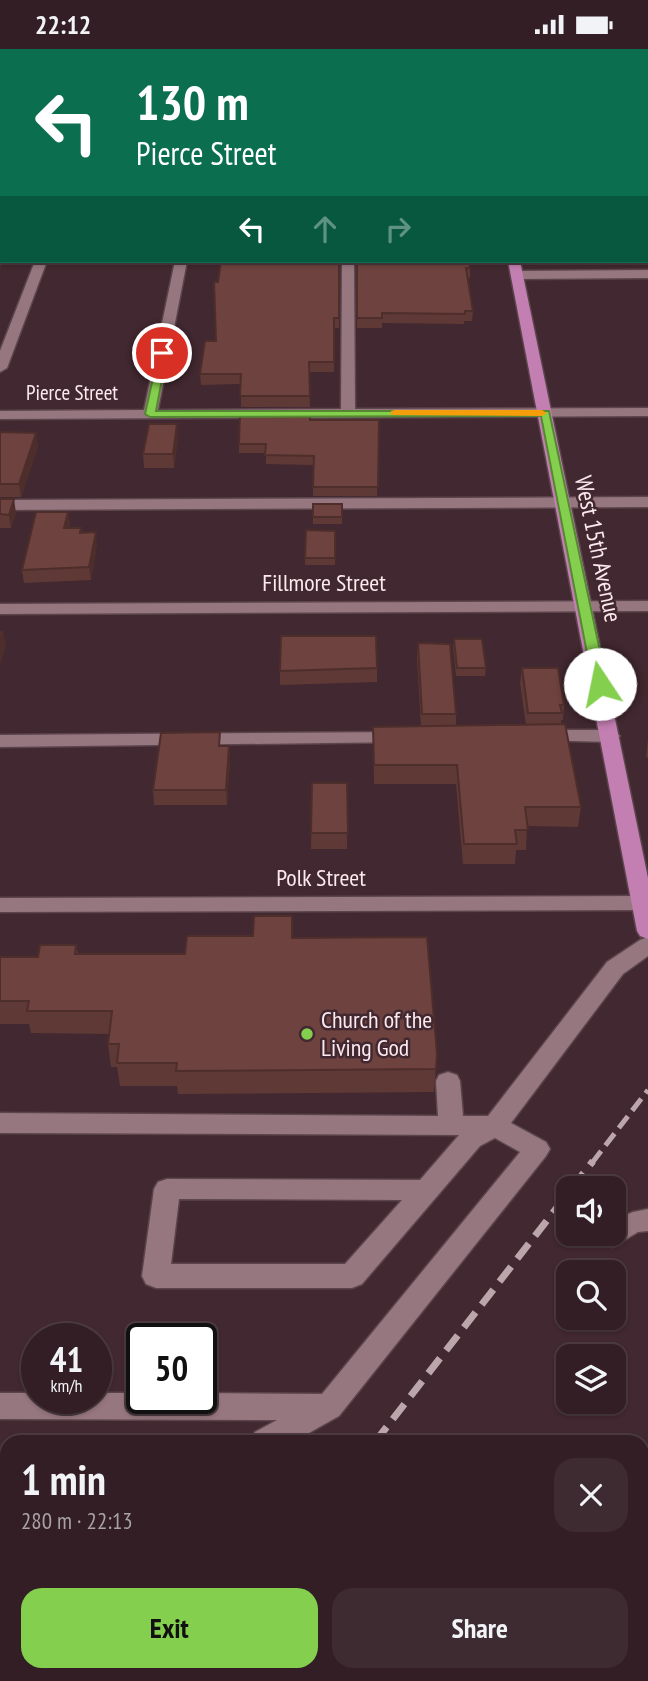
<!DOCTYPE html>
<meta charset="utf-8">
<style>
:root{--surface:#321e24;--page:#3d2b31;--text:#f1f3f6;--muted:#a8a2a6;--line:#4d3c41;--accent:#84cf4d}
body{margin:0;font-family:"PT Sans Narrow",sans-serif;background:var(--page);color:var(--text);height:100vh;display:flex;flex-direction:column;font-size:26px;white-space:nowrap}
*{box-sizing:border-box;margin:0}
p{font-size:23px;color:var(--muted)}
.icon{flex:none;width:38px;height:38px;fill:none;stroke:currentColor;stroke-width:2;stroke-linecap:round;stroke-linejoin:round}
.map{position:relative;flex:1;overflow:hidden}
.details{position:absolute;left:0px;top:1386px;width:649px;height:247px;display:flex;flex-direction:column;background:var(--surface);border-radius:21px 21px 0 0;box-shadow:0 2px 5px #0004,0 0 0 2px var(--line)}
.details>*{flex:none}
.top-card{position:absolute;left:0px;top:0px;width:649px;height:214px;box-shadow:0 2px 5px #0004,0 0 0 2px var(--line);background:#0b6e4f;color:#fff;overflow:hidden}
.fabs{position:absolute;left:556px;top:1127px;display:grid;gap:14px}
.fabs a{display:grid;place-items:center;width:70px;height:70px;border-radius:14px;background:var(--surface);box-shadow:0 2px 5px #0004,0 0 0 2px var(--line);font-size:35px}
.speed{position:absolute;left:21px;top:1274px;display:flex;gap:14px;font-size:35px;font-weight:700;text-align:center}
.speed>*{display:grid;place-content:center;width:91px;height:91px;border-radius:50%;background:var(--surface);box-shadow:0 2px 5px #0004,0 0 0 2px var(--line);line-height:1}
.speed small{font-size:18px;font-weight:400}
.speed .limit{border:4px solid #111;border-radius:10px;background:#fff;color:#111}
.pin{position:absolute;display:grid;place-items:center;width:60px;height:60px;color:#fff;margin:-30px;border:4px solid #fff;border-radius:50%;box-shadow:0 2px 7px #0007}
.me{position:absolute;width:77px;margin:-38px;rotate:349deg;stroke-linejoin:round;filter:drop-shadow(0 0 5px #0008)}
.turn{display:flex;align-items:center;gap:24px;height:147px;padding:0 21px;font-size:32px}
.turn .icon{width:91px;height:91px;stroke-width:2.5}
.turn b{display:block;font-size:49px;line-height:60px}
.lanes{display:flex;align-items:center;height:66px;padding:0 21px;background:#0003;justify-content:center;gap:35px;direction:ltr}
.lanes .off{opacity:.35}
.round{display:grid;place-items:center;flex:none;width:74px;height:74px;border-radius:21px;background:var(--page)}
.head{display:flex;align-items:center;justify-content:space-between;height:119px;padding:0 21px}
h1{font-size:42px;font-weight:700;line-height:52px}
.cta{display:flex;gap:14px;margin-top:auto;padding:14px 21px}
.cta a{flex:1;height:80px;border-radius:21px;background:var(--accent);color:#111;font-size:28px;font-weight:700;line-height:80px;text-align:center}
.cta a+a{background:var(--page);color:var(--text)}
.status{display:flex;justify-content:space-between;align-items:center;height:49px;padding:0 35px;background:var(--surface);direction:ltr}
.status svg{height:19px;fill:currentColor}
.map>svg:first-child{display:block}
</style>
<div class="status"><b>22:12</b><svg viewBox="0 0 49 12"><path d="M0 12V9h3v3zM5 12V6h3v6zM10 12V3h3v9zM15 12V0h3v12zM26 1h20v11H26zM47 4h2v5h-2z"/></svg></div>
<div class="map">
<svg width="648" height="1632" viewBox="0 0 648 1632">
<rect width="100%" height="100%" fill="#422830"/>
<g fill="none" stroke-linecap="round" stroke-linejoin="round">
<defs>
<g id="minor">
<polygon points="18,0 26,0 17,2"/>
<polygon points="2,33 2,41 0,42 0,34"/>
<polygon points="35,212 47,212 7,319 0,323 0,302"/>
<polygon points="175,212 187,212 158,361 341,360 342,212 354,212 355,360 648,359 648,367 0,370 0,362 144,361"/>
<polygon points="648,221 648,229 517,230 511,226 517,222"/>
<polygon points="648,448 648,458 0,461 0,451"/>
<polygon points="648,552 648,562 0,565 0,555"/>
<polygon points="539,681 610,681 620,687 610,693 532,691 529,687 532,683"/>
<polygon points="401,683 408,685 411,689 408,693 0,698 0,686"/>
<polygon points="642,847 648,848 648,860 642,861 0,863 0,849"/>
<path d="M648,888V907L623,925L511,1074L546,1093L550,1100L546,1107L339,1367L293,1393H250L255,1383L277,1371L0,1370V1344H37V1349H96V1344H142V1349H201V1344L322,1345L520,1103L495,1089L480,1097L362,1235L352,1239H156L146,1235L142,1227L154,1140L158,1133L167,1130L420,1131L459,1086L0,1084V1064L438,1067L436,1032L439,1026L448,1023L457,1026L460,1032L463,1067H488L607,913L640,891ZM179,1150L402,1151L345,1215H171Z"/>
<polygon points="648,1160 648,1182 638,1183 613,1198 604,1195 600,1187 614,1185 614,1171 633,1163"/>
<polygon points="642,1597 648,1597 648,1629 633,1626 642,1626"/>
<polygon points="53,1626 89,1626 86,1632 50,1632"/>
<polygon points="506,1626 558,1626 555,1632 503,1632"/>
</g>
<g id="major">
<rect x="466" y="0" width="8" height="2"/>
<polygon points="508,212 520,212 648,829 648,890 640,887 637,882"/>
</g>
</defs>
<use href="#minor" stroke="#5b444c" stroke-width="3"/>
<use href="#major" stroke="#5b444c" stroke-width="3"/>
<use href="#minor" fill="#96767f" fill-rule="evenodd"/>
<use href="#major" fill="#c37eb2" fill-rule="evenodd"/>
<polyline stroke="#bba6ac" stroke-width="5" stroke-dasharray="15 7" stroke-linecap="butt" points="592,1114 648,1041"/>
<g stroke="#bba6ac" stroke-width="7" stroke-dasharray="19 10" stroke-linecap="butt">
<polyline points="572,1139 593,1112"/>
<polyline points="375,1393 569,1143"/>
<polyline points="190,1632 195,1626"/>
</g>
</g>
<g fill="#5f3935">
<rect x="44" y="0" width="384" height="2"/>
<polygon points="340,212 339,279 334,279 334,323 309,323 310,358 241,358 241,335 201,336 200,325 216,292 218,233"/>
<polygon points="357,212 470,219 470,229 468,229 473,262 472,272 464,272 464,275 382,274 382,279 357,279"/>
<polygon points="310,371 379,371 377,447 313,447 313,416 266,415 266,404 239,404 239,395"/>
<polygon points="0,383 38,397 21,448 0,448"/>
<polygon points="178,388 174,419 144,419 143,405"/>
<polygon points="0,450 16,464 11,479 0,479"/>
<rect x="313" y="455" width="29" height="20"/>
<polygon points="68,463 70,476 69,479 81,479 82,484 97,496 91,531 24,534 22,521"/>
<polygon points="306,481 335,482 335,516 305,516"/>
<polygon points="454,590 486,619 485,627 456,627 453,598"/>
<polygon points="418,594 456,665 456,677 526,676 520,634 522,619 564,656 563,671 561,671 561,675 581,758 578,778 527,777 526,801 516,801 515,815 463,815 456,735 374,735 373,678 421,677 417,609"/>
<polygon points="377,619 377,633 280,636 280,622"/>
<polygon points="648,690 648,709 646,708"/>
<polygon points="221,697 230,712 227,756 154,756 153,741"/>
<polygon points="312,734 347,734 347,800 311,800"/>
<polygon points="293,889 437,1005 434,1043 178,1045 177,1037 120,1037 117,1018 111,1018 108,995 109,985 31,984 29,975 0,975 0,908 38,908 76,896 78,905 185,905"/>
<rect x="0" y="1421" width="7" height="155"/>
</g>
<g fill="#4d2e2b">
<polygon points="2,204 2,212 4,212 0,220 0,208"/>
<polygon points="177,375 178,388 174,419 173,405"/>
<polygon points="36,384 38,397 21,448 19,435"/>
<polygon points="14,450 16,464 11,479 9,466"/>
<polygon points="68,463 70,476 66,492 64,479"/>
<polygon points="96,483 97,496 91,531 89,518"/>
<polygon points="3,583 6,597 0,616 0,594"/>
<polygon points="229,697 230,712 227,756 226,741"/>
</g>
<g fill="#6e423e" stroke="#4d2e2b" stroke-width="2">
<polygon points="44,0 196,0 194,2 54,2 54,0"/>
<rect x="258" y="0" width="170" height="2"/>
<polygon points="566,0 648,0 648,22 648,2 567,2"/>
<polygon points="2,112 2,204 0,208 0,116"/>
<polygon points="221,212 339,212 339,269 334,269 334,313 309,313 310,347 240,347 241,325 200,325 205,292 216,292 214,233 218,233"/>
<polygon points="357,212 469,212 470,219 466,219 473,262 465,262 465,265 382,264 382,269 357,269"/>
<polygon points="240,363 310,363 310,371 379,371 378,438 313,438 314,407 265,406 266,395 239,395"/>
<polygon points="149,375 177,375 173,405 143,405"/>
<polygon points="0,383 36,384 19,435 0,435"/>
<polygon points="0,450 14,450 9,466 0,465"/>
<rect x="313" y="455" width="29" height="13"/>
<polygon points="36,463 68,463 64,479 81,479 80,484 96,483 89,518 22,521"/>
<polygon points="306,481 335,482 335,509 305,509"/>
<polygon points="0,583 3,583 0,594"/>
<polygon points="281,587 376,587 377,619 280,622"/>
<polygon points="454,590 482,590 486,619 457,619"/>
<polygon points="418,594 450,595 456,665 422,665"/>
<polygon points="522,619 558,619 564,656 560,656 562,664 528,664"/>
<polygon points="565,675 581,758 525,758 528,781 515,781 517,795 464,795 457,716 374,716 373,678"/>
<polygon points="220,683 219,697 229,697 226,741 153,741 161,684"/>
<polygon points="312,734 347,734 348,784 311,784"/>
<polygon points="254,867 292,867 292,889 427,888 437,1005 436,1020 176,1022 177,1014 117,1014 119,995 108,995 112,962 27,962 29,952 0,952 0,908 38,908 40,896 76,896 75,905 185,905 187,887 253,887"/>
<rect x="0" y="1421" width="7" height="137"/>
</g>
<polygon fill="#84cf4d" stroke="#568732" stroke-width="2" points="159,302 167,304 156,362 549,362 607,635 605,638 600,639 593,635 541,367 150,368 145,365"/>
<polygon fill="#f59e0b" points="395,361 542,361 547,364 542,367 391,366 391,362"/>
<circle fill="#84cf4d" stroke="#422830" stroke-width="2.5" cx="307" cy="985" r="7"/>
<g text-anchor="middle" stroke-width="5" stroke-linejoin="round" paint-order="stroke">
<g font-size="21" fill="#fceaef" stroke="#422830">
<text x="72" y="351">Pierce Street</text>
</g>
<g font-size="24" fill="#fceaef" stroke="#422830">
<text transform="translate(598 500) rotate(78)" y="8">West 15th Avenue</text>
<text x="324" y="542">Fillmore Street</text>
<text x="321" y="837">Polk Street</text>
</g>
<g font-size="24" fill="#fceaef" stroke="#422830" text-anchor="start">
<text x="321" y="979">Church of the<tspan x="321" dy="28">Living God</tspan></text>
</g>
</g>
</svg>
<div class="fabs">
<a><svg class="icon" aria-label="sound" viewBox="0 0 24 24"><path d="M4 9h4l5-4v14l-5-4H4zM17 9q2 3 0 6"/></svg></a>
<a><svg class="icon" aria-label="search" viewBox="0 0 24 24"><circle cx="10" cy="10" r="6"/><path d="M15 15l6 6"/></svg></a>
<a><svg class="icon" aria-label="layers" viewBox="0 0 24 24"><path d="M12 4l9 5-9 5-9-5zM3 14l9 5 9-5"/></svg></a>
</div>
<div class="speed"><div>41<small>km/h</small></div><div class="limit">50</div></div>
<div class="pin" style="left:162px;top:304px;background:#d93025"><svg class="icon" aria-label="arrive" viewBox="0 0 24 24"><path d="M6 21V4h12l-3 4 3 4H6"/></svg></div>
<svg class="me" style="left:600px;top:635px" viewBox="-20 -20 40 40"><circle r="19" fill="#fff"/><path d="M0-13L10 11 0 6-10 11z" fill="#84cf4d"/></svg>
<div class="top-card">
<div class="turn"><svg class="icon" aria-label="left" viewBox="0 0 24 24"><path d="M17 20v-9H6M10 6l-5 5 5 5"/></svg><div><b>130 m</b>Pierce Street</div></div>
<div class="lanes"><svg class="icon" aria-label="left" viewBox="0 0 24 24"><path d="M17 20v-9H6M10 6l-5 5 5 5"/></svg><svg class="icon off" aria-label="ahead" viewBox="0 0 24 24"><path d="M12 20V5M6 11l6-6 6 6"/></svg><svg class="icon off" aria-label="right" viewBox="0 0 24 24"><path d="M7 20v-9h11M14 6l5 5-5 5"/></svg></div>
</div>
<section class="details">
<div class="head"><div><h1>1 min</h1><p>280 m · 22:13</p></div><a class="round"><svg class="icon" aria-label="close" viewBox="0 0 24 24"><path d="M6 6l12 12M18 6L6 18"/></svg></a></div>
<div class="cta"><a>Exit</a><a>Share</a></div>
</section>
</div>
